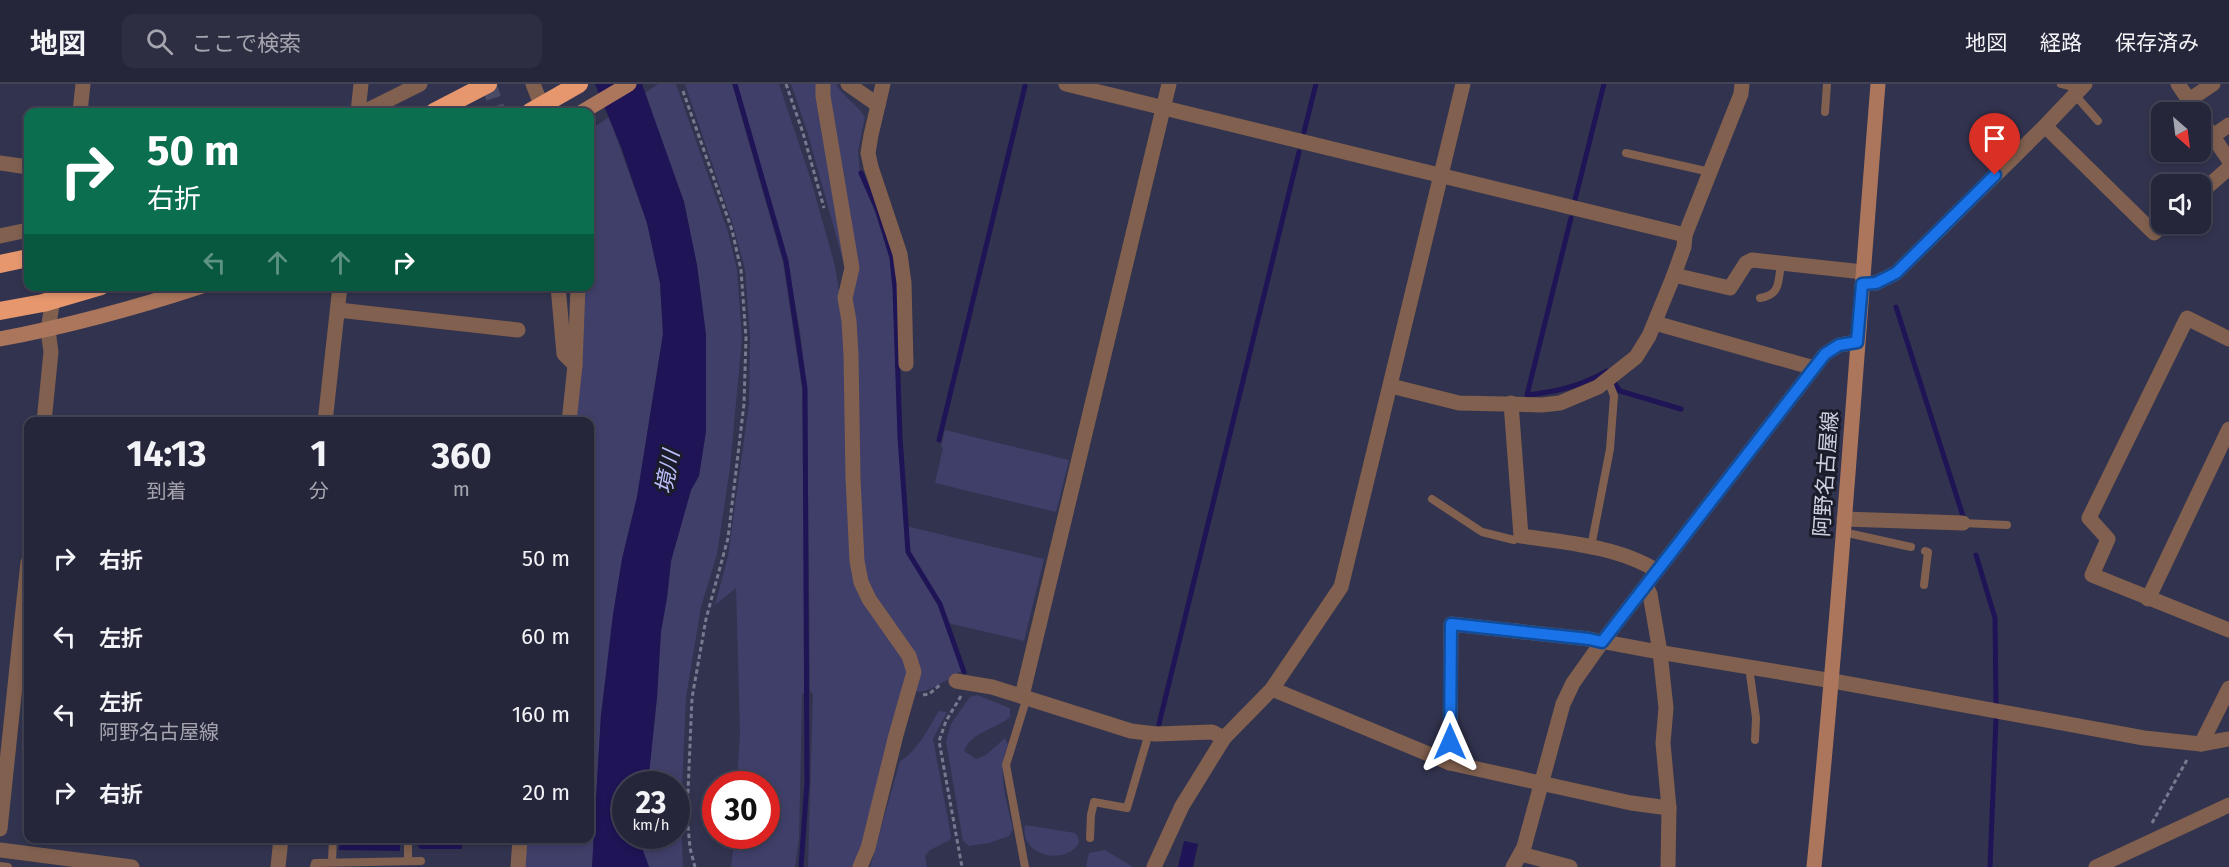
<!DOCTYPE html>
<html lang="ja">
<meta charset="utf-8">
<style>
:root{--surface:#26263a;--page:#2e2e42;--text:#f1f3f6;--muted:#a4a5af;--line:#424354}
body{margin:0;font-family:"Fira Sans","Noto Sans JP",sans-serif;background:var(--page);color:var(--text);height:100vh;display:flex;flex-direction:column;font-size:22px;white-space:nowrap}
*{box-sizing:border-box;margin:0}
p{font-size:20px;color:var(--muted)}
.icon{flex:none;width:33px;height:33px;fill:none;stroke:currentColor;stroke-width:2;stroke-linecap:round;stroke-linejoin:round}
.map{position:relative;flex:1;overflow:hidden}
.side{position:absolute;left:24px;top:333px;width:570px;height:426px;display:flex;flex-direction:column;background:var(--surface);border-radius:12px;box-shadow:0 3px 9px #0003,0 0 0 2px var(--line)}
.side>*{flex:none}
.top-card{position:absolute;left:24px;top:24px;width:570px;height:183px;border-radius:12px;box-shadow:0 3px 9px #0003,0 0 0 2px var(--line);background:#0b6e4f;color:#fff;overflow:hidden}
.needle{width:39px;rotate:152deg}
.buttons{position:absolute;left:2151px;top:18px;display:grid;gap:12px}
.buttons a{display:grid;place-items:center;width:60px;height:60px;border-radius:12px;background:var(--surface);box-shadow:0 3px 9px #0003,0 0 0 2px var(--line);font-size:30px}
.speed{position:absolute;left:612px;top:687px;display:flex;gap:12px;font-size:30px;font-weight:700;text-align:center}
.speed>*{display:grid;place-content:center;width:78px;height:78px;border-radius:50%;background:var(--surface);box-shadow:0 3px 9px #0003,0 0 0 2px var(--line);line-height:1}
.speed small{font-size:15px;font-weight:400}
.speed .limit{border:9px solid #d22;background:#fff;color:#111}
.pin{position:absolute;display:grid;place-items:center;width:51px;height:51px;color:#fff;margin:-62px -26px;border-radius:50% 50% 50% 0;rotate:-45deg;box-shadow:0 0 6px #0007}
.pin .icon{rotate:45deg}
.me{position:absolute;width:66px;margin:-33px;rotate:0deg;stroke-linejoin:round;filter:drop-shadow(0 0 4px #0008)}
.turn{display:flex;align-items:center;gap:21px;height:126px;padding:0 24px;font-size:27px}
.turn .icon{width:78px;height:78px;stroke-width:2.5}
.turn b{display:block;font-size:42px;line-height:51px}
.lanes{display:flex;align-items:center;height:57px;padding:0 24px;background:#0003;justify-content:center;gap:30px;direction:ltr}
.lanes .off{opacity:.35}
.eta{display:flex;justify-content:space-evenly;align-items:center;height:102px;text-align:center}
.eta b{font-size:36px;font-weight:700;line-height:42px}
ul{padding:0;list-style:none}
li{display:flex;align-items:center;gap:18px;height:78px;padding:0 24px}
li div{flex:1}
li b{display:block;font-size:22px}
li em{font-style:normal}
header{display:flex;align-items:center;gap:36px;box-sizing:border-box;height:84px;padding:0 30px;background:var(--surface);border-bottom:2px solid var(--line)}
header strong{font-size:28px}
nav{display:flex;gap:33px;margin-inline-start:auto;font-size:21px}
.search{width:420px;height:54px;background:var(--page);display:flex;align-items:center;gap:15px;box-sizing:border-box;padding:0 21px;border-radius:12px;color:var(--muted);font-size:22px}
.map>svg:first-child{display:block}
</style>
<header>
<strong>地図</strong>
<div class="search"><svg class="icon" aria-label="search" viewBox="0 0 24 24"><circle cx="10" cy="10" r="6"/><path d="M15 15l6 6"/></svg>ここで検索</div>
<nav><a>地図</a><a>経路</a><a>保存済み</a></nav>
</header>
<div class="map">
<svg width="2229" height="783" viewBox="0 0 2229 783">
<rect width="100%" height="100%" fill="#32334e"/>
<g fill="#3f3f6a">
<polygon points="658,0 676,0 728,148 737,186 742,254 730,384 717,470 701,523 686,613 681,728 683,783 649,783 642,764 643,752 676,752 676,700 648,700 657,613 661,547 667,514 671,477 691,406 699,392 706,347 706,251 697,181 684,118 645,9"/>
<polygon points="685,0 732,0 783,178 802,304 806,608 802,610 802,616 799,754 795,783 731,783 735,752 766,752 766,700 737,700 740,648 736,504 715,521 728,472 749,320 750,254 745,185 734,144"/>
<polygon points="737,0 779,0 810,93 834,178 844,234 850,474 903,572 909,591 859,776 854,783 808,783 813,610 810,607 807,307 800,247 787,176"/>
<polygon points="791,0 817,0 845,184 807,47"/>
<path d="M829,0H836C844,14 857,20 865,33L858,67L860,92L875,128L890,174L893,205L898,354L907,468L938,521L963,589L958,588L955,594C940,596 931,610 915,607L920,591L864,497L855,256Z"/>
<polygon points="609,33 647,139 660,199 663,250 637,413 622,475 601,631 592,783 524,783 526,755 590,754 590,338 575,337 584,203 590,202 590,46"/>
<polygon points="945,346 1069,376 1056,428 935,399 943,364 941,363"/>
<polygon points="906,442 1044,475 1024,557 948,539 941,520 909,468"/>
<path d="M977,611L1010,624V633C996,645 971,648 964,667L976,675L986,671L1005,654L1008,661C996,687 1007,718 1013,745L1009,752L989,759L969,762L963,757L946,657L951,640L970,613Z"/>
<path d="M939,627L947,628L933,655L951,752L950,756L930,766L925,772L927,783H870L900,677C917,668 929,643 939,627Z"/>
<path d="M1025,741L1075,749L1078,753L1079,759C1064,783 1019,771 1025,741Z"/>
<polygon points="1105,766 1133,783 1086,783 1089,769"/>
</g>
<g fill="#1f1456">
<polygon points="595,0 642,0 684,118 697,181 706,251 706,347 699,392 691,406 671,477 667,514 661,547 657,613 648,700 626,700 626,752 643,752 642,764 649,783 592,783 601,631 613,530 622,475 637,413 663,250 660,199 647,139 621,63"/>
<polygon points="340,755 400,755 400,767 339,766"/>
<polygon points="414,755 462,755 462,765 420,765"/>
<polygon points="1184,757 1198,760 1193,783 1178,783"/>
</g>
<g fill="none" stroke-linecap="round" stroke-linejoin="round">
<g stroke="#1f1456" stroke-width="5">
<polyline points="735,0 786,177 805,304 807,698 801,783"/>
<polyline points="1304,48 1316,0"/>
<polyline points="861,89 878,127 892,174 895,205 900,353 908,468 940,520 964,588"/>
<polyline points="1575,116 1604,0"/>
<path d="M1571,134L1527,311C1556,308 1581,302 1607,287"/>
<polyline points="1896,223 1963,432"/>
<polyline points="1615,300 1620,307 1681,325"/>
<polyline points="939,356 1025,2"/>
<polyline points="1976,471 1995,534 1996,619"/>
<polyline points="1159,640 1299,68"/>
<polyline points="1990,783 1996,635"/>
</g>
<polyline stroke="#4a4b64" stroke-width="15" stroke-dasharray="15 8" stroke-linecap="butt" points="489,0 498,28"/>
<g stroke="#77798f" stroke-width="3" stroke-dasharray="4.5 3" stroke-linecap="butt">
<polyline points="786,0 803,49 824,124"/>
<polyline points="683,7 732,146 741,186 746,254 744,320 728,454 706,535 692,614 687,731 690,764 695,783"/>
<polyline points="923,611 929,610 940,601"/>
<polyline points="961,612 946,637 939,657 962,783"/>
<polyline points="2152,739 2188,674"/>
</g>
<g stroke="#81604f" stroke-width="8">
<polyline points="2061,0 2072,3 2078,8"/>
<polyline points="2075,11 2098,37"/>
<polyline points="1825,28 1827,0"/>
<polyline points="1626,69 1710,88"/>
<path d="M1760,214C1781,211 1778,197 1781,179"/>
<polyline points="1432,415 1482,448 1514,456 1521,452"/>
<polyline points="1963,439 2007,441"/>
<polyline points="1843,448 1911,463"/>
<polyline points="1591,463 1610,365 1614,312 1608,296"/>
<polyline points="1924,501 1928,468 1925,467"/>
<polyline points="1749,583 1756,634 1755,656"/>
<polyline points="1090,754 1091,731 1094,718 1127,724 1149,649"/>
<polyline points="408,777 408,754"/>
<polyline points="332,778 333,754"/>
<polyline points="0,782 8,783"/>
<polyline points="314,783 315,779 421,777"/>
<polyline points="1025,783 1006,681 1027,613"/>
</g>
<g stroke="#81604f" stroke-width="15">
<polyline points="533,0 544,28"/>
<polyline points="823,0 823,12 852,184 845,214 849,237 851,271 853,394 857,477 861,498 869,515 909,572 914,588 896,651 868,764 860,783"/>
<polyline points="848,0 878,21"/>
<polyline points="883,0 871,51 868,69 871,83 900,170 904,199 906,280"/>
<polyline points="1066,0 1685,151"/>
<polyline points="2178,0 2197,28"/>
<polyline points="2189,16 2213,0"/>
<polyline points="80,28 83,0"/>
<polyline points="358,28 361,0"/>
<polyline points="364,28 420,0"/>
<polyline points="2200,34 2229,76"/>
<polyline points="2045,42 2154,149 2164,140"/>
<polyline points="2213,52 2229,41"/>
<polyline points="0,79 28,83"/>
<polyline points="2200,109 2229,84"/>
<polyline points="0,152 28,146"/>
<polyline points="1674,191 1730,204 1746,179 1752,176 1863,188"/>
<polyline points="1862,200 1876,199 1896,189 2045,42 2085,0"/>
<polyline points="558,202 564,270 575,281"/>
<polyline points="338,226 518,246"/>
<polyline points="1655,239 1814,284"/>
<polyline points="2229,255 2187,234 2089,434 2108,455 2092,491 2229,546"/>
<polyline points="1391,302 1459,319 1542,321 1560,319 1598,303 1636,273 1649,252 1674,191 1684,163 1685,151 1741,10 1742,0"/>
<path d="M1511,319L1521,452C1564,458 1620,463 1657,487"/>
<polyline points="44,338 51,268 48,246 55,202"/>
<polyline points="325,338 340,202"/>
<polyline points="569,338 575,281 578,202"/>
<polyline points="1844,435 1963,439"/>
<polyline points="1646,502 1650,510 1660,568 1666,624 1663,659 1669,724 1668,783"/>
<polyline points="2148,515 2229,345"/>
<polyline points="956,597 992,603 1131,647 1156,650 1212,648 1224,654 1182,722 1154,783"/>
<polyline points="1272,605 1450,679 1631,719 1669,724"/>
<polyline points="1022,612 1169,0"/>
<polyline points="1224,654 1272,605 1341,503 1463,0"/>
<polyline points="2201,660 2229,604"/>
<polyline points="1450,679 1451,540 1589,555 1664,569 1833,597 2144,654 2201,660 2229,655"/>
<polyline points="0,745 28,478"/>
<polyline points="0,766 132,783"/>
<polyline points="1521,770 1570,783"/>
<polyline points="278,783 281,754"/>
<polyline points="518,783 520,754"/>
<polyline points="1513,783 1524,763 1563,620 1573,599 1602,558 1825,270 1839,261 1857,258"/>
<polyline points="2096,783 2229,721"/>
</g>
<g stroke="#ab765c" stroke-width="15">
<polyline points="582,28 629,0"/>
<path d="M0,255C69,242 135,224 202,202"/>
<path d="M1814,783C1840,522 1857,261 1878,0"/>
</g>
<g stroke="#e7976d" stroke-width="18">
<polyline points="434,28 488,0"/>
<polyline points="0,180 28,174"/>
</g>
<g stroke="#e7976d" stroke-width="18">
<polyline points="530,28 579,0"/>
<polyline points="0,227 43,219 101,202"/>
</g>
</g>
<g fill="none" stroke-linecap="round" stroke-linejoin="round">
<defs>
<polyline id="route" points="1450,658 1451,540 1589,555 1602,558 1825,270 1839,261 1857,258 1862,200 1876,199 1896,189 1995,91"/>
</defs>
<use href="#route" stroke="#114b97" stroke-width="15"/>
<use href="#route" stroke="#1a73e8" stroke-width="10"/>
</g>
<g text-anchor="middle" stroke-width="6" stroke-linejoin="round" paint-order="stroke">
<g font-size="21" fill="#cfd1e2" stroke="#1b1c29">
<text transform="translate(1826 390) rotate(-86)" y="7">阿野名古屋線</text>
</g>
<g font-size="22" font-style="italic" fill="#bcbffb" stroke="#1b1c29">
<text transform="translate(667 388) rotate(-79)" y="8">境川</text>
</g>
</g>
</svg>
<div class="buttons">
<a><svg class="needle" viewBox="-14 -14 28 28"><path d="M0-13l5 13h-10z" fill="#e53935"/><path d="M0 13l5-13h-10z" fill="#a4a5af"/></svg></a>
<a><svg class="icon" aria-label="sound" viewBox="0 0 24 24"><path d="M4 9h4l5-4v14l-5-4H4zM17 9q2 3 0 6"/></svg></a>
</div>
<div class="speed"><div>23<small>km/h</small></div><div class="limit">30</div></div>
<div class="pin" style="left:1995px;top:91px;background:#d93025"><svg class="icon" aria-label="arrive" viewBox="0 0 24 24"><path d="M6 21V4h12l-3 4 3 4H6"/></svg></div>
<svg class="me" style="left:1450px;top:658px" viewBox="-20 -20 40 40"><path d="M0-17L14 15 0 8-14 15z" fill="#1a73e8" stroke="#fff" stroke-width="4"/></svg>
<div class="top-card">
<div class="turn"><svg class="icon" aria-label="right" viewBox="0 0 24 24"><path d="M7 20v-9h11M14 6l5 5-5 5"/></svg><div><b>50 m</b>右折</div></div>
<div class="lanes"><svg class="icon off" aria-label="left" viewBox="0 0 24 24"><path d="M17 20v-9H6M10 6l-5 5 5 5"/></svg><svg class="icon off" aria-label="ahead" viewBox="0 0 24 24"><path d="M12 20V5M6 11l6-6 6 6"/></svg><svg class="icon off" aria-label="ahead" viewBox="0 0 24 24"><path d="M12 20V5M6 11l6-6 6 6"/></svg><svg class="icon" aria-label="right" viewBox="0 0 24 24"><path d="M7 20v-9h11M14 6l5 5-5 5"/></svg></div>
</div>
<section class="side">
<div class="eta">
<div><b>14:13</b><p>到着</p></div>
<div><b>1</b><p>分</p></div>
<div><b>360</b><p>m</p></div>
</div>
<ul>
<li><svg class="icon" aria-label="right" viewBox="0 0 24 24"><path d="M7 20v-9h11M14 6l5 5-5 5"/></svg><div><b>右折</b></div><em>50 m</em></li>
<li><svg class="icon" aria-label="left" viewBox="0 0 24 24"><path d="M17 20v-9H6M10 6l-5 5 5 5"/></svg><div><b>左折</b></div><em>60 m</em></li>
<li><svg class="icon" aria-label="left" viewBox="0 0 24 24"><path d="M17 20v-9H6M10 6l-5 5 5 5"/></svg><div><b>左折</b><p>阿野名古屋線</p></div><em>160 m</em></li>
<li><svg class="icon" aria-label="right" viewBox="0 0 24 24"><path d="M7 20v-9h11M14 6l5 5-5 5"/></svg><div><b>右折</b></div><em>20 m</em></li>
</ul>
</section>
</div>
